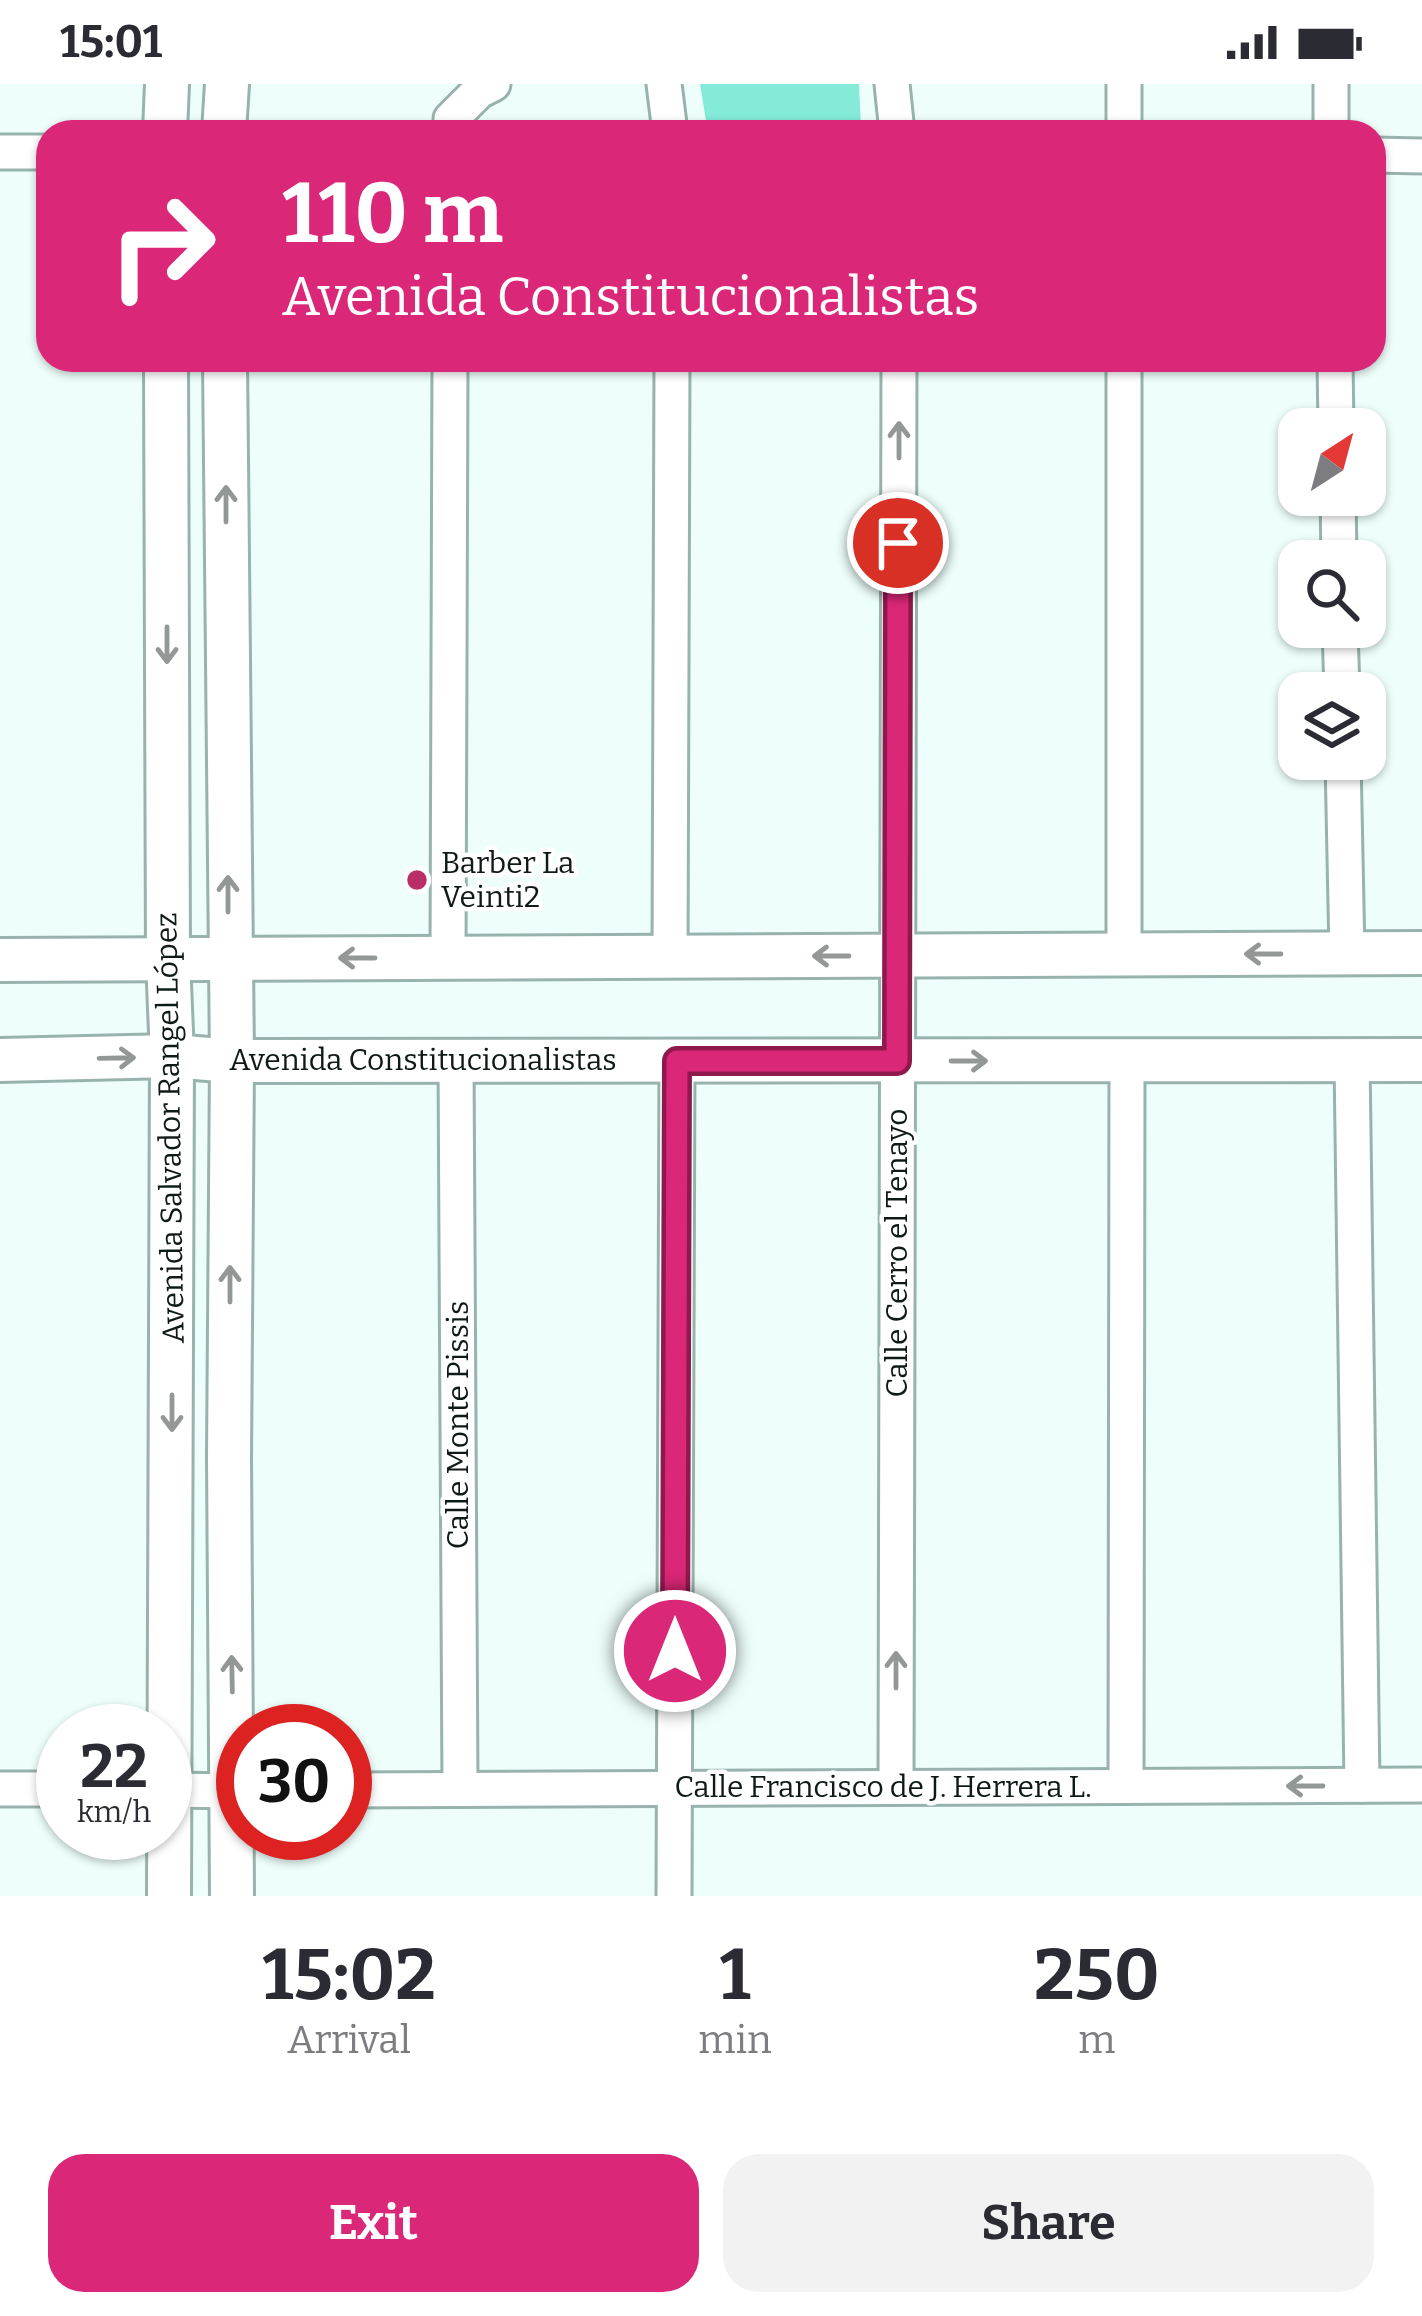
<!DOCTYPE html>
<meta charset="utf-8">
<style>
:root{--surface:#fff;--page:#f2f2f3;--text:#2b2b33;--muted:#7c7c81;--accent:#db2777}
body{margin:0;font-family:Bitter,serif;background:var(--page);color:var(--text);height:100vh;display:flex;flex-direction:column;font-size:45px;white-space:nowrap}
*{box-sizing:border-box;margin:0}
p{font-size:39px;color:var(--muted)}
.icon{flex:none;width:66px;height:66px;fill:none;stroke:currentColor;stroke-width:2;stroke-linecap:round;stroke-linejoin:round}
.map{position:relative;height:1812px;overflow:hidden}
.details{display:flex;flex-direction:column;background:var(--surface);flex:1}
.details>*{flex:none}
.banner{position:absolute;left:36px;top:36px;width:1350px;height:252px;border-radius:36px;box-shadow:0 3px 9px #0004;background:#db2777;color:#fff;overflow:hidden}
.needle{width:78px;rotate:36deg}
.controls{position:absolute;left:1278px;top:324px;display:grid;gap:24px}
.controls a{display:grid;place-items:center;width:108px;height:108px;border-radius:24px;background:var(--surface);box-shadow:0 3px 9px #0004;font-size:60px}
.speed{position:absolute;left:36px;top:1620px;display:flex;gap:24px;font-size:60px;font-weight:700;text-align:center}
.speed>*{display:grid;place-content:center;width:156px;height:156px;border-radius:50%;background:var(--surface);box-shadow:0 3px 9px #0004;line-height:1}
.speed small{font-size:30px;font-weight:400}
.speed .limit{border:18px solid #d22;background:#fff;color:#111}
.pin{position:absolute;display:grid;place-items:center;width:102px;height:102px;color:#fff;margin:-51px;border:6px solid #fff;border-radius:50%;box-shadow:0 3px 12px #0007}
.me{position:absolute;width:132px;margin:-66px;rotate:0deg;stroke-linejoin:round;filter:drop-shadow(0 0 9px #0008)}
.turn{display:flex;align-items:center;gap:42px;height:252px;padding:0 48px;font-size:54px}
.turn .icon{width:156px;height:156px;stroke-width:2.5}
.turn b{display:block;font-size:84px;line-height:102px}
.eta{display:flex;justify-content:space-evenly;align-items:center;height:204px;text-align:center}
.eta b{font-size:72px;font-weight:700;line-height:84px}
.cta{display:flex;gap:24px;margin-top:auto;padding:24px 48px}
.cta a{flex:1;height:138px;border-radius:36px;background:var(--accent);color:#fff;font-size:48px;font-weight:700;line-height:138px;text-align:center}
.cta a+a{background:var(--page);color:var(--text)}
.status{display:flex;justify-content:space-between;align-items:center;height:84px;padding:0 60px;background:var(--surface);direction:ltr}
.status svg{height:33px;fill:currentColor}
.map>svg:first-child{display:block}
</style>
<div class="status"><b>15:01</b><svg viewBox="0 0 49 12"><path d="M0 12V9h3v3zM5 12V6h3v6zM10 12V3h3v9zM15 12V0h3v12zM26 1h20v11H26zM47 4h2v5h-2z"/></svg></div>
<div class="map">
<svg width="1422" height="1812" viewBox="0 0 1422 1812">
<rect width="100%" height="100%" fill="#edfefb"/>
<polygon fill="#84ebd9" points="700,0 859,0 861,44 707,43"/>
<g fill="none" stroke-linecap="round" stroke-linejoin="round">
<defs>
<g id="minor">
<polyline points="664,0 670,48"/>
<polyline points="892,0 897,48"/>
<polyline points="1331,0 1331,48"/>
<polyline points="451,48 451,35 479,7 493,0"/>
<polyline points="1124,48 1124,0"/>
<polyline points="0,68 48,68"/>
<polyline points="1374,71 1422,72"/>
<polyline points="1335,276 1336,345"/>
<polyline points="1338,411 1339,477"/>
<polyline points="1340,543 1342,609"/>
<polyline points="1343,675 1347,870"/>
<polyline points="1124,871 1124,276"/>
<polyline points="670,873 672,276"/>
<polyline points="448,874 450,276"/>
<polyline points="1352,976 1362,1701"/>
<polyline points="456,977 460,1705"/>
<polyline points="1126,1702 1127,977"/>
<polyline points="896,1703 899,276"/>
<polyline points="0,1705 63,1705"/>
<polyline points="165,1706 243,1707"/>
<polyline points="345,1706 1422,1701"/>
<polyline points="674,1812 677,977"/>
</g>
<g id="tertiary">
<polyline points="165,48 167,0"/>
<polyline points="224,48 227,0"/>
<polyline points="166,276 168,876 172,972 169,1812"/>
<polyline points="225,276 232,977 229,1373 232,1812"/>
<polyline points="0,876 1422,869"/>
<polyline points="0,976 172,972 232,977 1422,976"/>
</g>
</defs>
<use href="#minor" stroke="#98b3ad" stroke-width="39"/>
<use href="#tertiary" stroke="#98b3ad" stroke-width="48"/>
<use href="#minor" stroke="#fff" stroke-width="33"/>
<use href="#tertiary" stroke="#fff" stroke-width="42"/>
</g>
<defs><path id="oneway-shaft" d="M-6 0H5M1.5-3L5.5 0L1.5 3" fill="none" stroke-width="1.6" stroke-linecap="round" stroke-linejoin="round" transform="scale(3)"/></defs>
<g stroke="#939897">
<use href="#oneway-shaft" transform="translate(899 356) rotate(-90)"/>
<use href="#oneway-shaft" transform="translate(226 420) rotate(-90)"/>
<use href="#oneway-shaft" transform="translate(167 561) rotate(90)"/>
<use href="#oneway-shaft" transform="translate(228 810) rotate(-90)"/>
<use href="#oneway-shaft" transform="translate(1263 870) rotate(180)"/>
<use href="#oneway-shaft" transform="translate(831 872) rotate(180)"/>
<use href="#oneway-shaft" transform="translate(357 874) rotate(180)"/>
<use href="#oneway-shaft" transform="translate(117 974) rotate(-1)"/>
<use href="#oneway-shaft" transform="translate(969 977)"/>
<use href="#oneway-shaft" transform="translate(230 1200) rotate(-90)"/>
<use href="#oneway-shaft" transform="translate(172 1329) rotate(90)"/>
<use href="#oneway-shaft" transform="translate(896 1586) rotate(-90)"/>
<use href="#oneway-shaft" transform="translate(232 1590) rotate(-91)"/>
<use href="#oneway-shaft" transform="translate(1305 1702) rotate(180)"/>
</g>
<g fill="none" stroke-linecap="round" stroke-linejoin="round">
<defs>
<polyline id="route" points="675,1567 677,977 897,977 898,459"/>
</defs>
<use href="#route" stroke="#8e194d" stroke-width="30"/>
<use href="#route" stroke="#db2777" stroke-width="21"/>
</g>
<circle fill="#b92e67" stroke="#fff" stroke-width="4.5" cx="417" cy="796" r="12"/>
<g text-anchor="middle" stroke-width="9" stroke-linejoin="round" paint-order="stroke">
<g font-size="30" fill="#0f1a18" stroke="#fff" text-anchor="start">
<text x="441" y="789">Barber La<tspan x="441" dy="34">Veinti2</tspan></text>
</g>
<g font-size="30" fill="#0f1a18" stroke="#fff">
<text x="423" y="986">Avenida Constitucionalistas</text>
<text transform="translate(170 1044) rotate(-91)" y="10">Avenida Salvador Rangel López</text>
<text transform="translate(897 1169) rotate(-90)" y="10">Calle Cerro el Tenayo</text>
<text transform="translate(458 1341) rotate(-90)" y="10">Calle Monte Pissis</text>
<text x="883" y="1713">Calle Francisco de J. Herrera L.</text>
</g>
</g>
</svg>
<div class="controls">
<a><svg class="needle" viewBox="-14 -14 28 28"><path d="M0-13l5 13h-10z" fill="#e53935"/><path d="M0 13l5-13h-10z" fill="#7c7c81"/></svg></a>
<a><svg class="icon" aria-label="search" viewBox="0 0 24 24"><circle cx="10" cy="10" r="6"/><path d="M15 15l6 6"/></svg></a>
<a><svg class="icon" aria-label="layers" viewBox="0 0 24 24"><path d="M12 4l9 5-9 5-9-5zM3 14l9 5 9-5"/></svg></a>
</div>
<div class="speed"><div>22<small>km/h</small></div><div class="limit">30</div></div>
<div class="pin" style="left:898px;top:459px;background:#d93025"><svg class="icon" aria-label="arrive" viewBox="0 0 24 24"><path d="M6 21V4h12l-3 4 3 4H6"/></svg></div>
<svg class="me" style="left:675px;top:1567px" viewBox="-20 -20 40 40"><circle r="17" fill="#db2777" stroke="#fff" stroke-width="3"/><path d="M0-11L8 9 0 5-8 9z" fill="#fff"/></svg>
<div class="banner">
<div class="turn"><svg class="icon" aria-label="right" viewBox="0 0 24 24"><path d="M7 20v-9h11M14 6l5 5-5 5"/></svg><div><b>110 m</b>Avenida Constitucionalistas</div></div>
</div>
</div>
<section class="details">
<div class="eta">
<div><b>15:02</b><p>Arrival</p></div>
<div><b>1</b><p>min</p></div>
<div><b>250</b><p>m</p></div>
</div>
<div class="cta"><a>Exit</a><a>Share</a></div>
</section>
